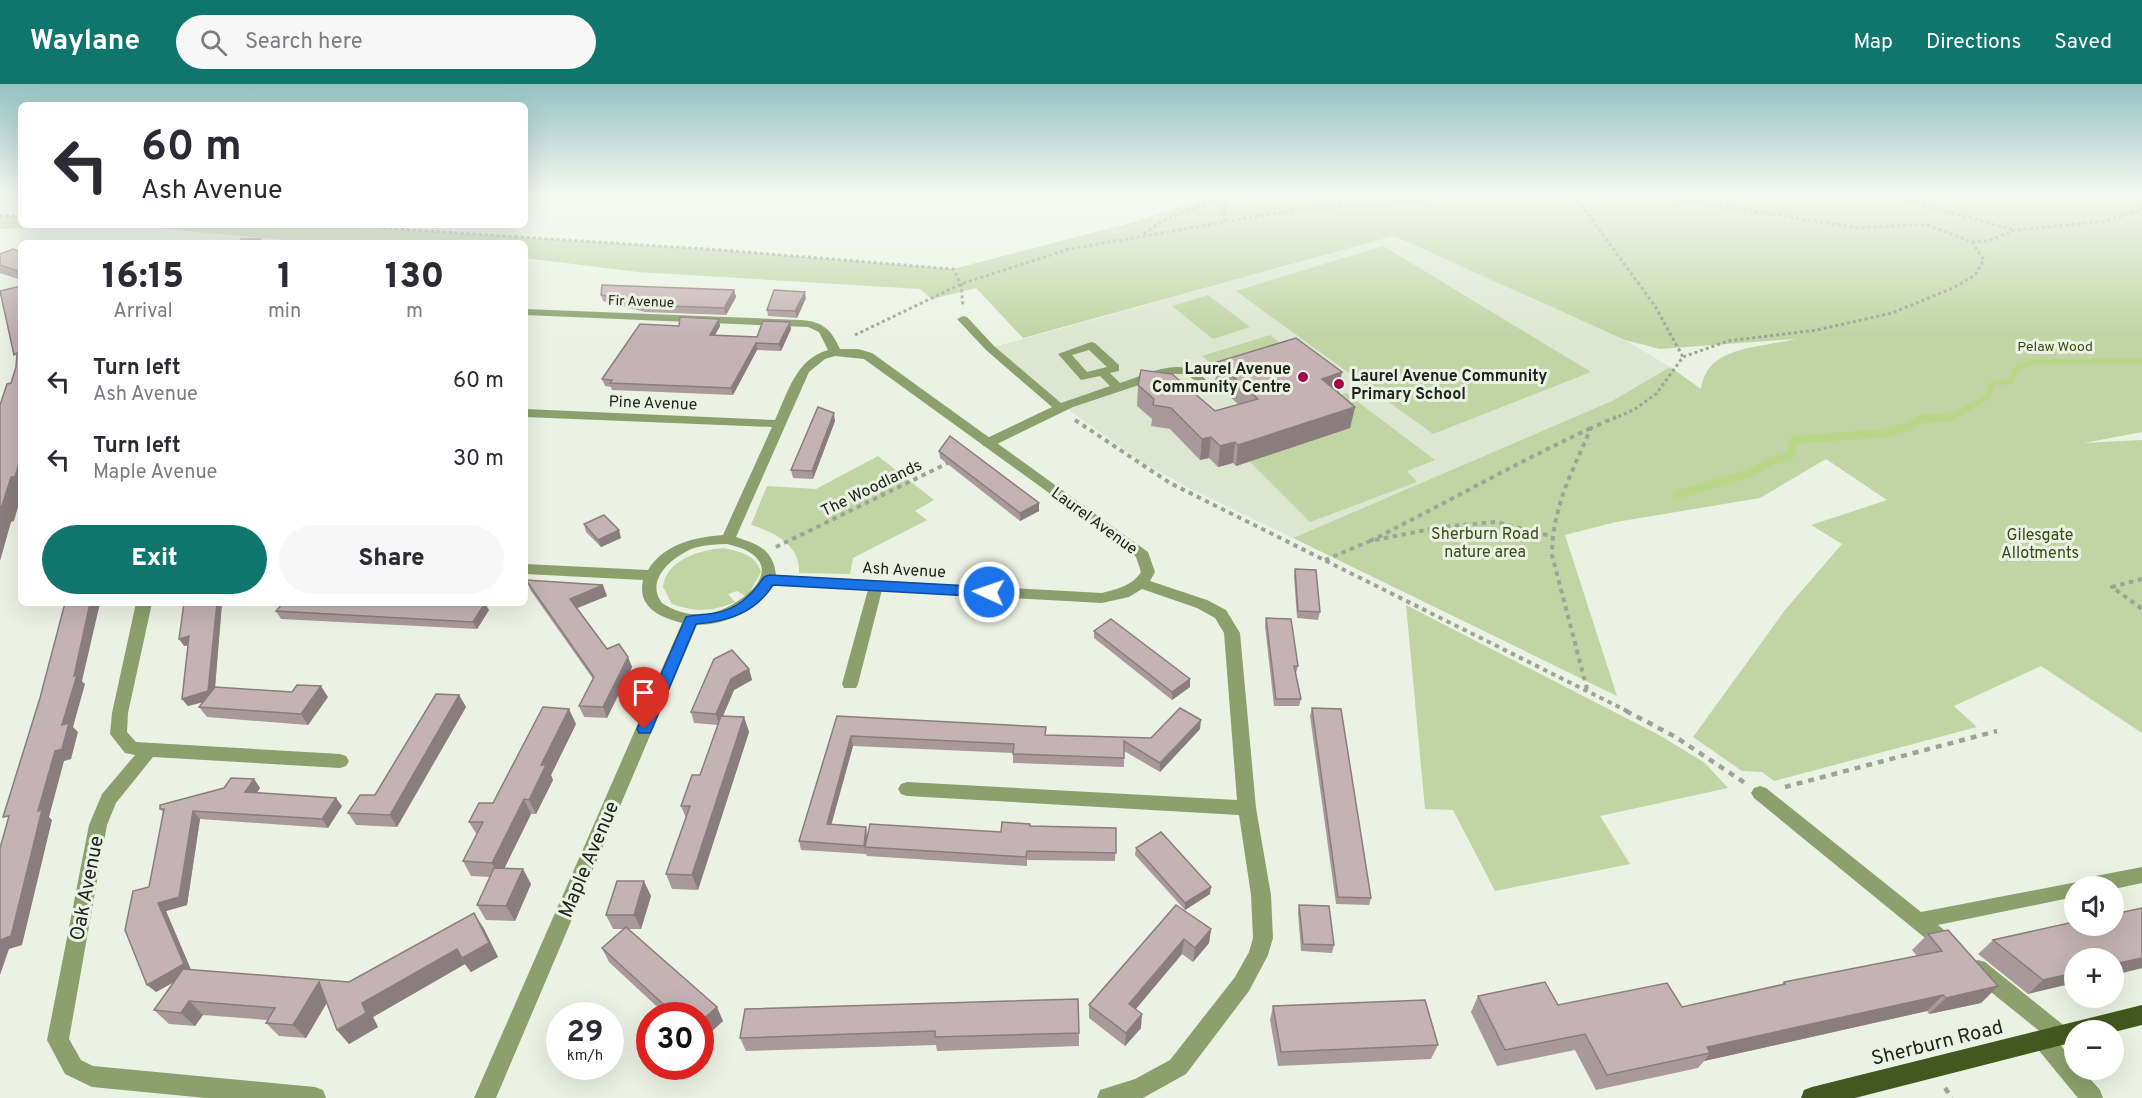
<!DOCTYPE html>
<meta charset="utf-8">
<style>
:root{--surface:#fff;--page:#f7f7f7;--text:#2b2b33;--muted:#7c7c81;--accent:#0f766e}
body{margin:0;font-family:Overpass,sans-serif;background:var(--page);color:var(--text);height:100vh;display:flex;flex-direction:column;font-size:22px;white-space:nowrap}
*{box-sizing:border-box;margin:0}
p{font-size:20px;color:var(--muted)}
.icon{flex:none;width:33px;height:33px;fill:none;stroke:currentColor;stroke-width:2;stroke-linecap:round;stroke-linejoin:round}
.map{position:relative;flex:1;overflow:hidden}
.panel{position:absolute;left:18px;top:156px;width:510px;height:366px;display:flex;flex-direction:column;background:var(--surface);border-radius:9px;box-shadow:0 6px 24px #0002}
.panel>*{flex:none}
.hud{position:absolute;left:18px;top:18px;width:510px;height:126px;border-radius:9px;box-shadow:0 6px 24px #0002;background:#fff;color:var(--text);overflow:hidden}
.controls{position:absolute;left:2064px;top:792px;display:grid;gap:12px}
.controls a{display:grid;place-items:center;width:60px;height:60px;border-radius:50%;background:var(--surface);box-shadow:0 6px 24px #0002;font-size:30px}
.speed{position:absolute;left:546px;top:918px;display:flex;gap:12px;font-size:30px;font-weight:700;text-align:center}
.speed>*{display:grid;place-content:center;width:78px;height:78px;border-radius:50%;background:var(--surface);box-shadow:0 6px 24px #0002;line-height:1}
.speed small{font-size:15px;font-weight:400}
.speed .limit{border:9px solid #d22;background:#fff;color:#111}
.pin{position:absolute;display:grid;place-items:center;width:51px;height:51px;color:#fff;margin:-62px -26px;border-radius:50% 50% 50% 0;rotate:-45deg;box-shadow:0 0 6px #0007}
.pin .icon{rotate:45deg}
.me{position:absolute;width:66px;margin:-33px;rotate:273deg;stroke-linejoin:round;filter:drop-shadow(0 0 4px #0008)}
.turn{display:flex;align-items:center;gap:21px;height:126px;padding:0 24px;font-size:27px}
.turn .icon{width:78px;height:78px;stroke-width:2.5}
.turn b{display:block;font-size:42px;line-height:51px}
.eta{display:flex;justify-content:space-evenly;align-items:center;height:102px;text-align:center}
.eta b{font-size:36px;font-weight:800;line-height:42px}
.action{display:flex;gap:12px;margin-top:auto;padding:12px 24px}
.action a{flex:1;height:69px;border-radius:36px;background:var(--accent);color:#fff;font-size:24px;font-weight:800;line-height:69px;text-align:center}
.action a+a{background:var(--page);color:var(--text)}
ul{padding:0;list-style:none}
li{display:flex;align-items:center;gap:18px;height:78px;padding:0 24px}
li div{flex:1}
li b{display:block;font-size:22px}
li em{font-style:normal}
header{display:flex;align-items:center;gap:36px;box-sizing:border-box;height:84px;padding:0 30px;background:var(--accent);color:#fff}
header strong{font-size:28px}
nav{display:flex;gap:33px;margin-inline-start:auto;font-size:21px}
.search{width:420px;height:54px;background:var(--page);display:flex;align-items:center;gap:15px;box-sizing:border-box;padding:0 21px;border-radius:33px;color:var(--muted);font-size:22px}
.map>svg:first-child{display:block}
</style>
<header>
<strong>Waylane</strong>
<div class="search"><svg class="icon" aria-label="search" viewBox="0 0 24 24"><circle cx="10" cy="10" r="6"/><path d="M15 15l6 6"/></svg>Search here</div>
<nav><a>Map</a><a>Directions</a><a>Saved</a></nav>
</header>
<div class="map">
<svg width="2142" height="1014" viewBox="0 0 2142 1014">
<rect width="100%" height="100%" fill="#ecf2e3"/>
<polygon fill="#dde6d0" points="1394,152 1625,256 1670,283 1612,317 1293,454 1187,403 1142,378 1056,317 994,263"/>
<g fill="#c0d4a4">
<path d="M1229,111H2142V348L2084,359L2142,356V649L2041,582L1954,622L1977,643L1774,697L1762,688L1742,687L1693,653L1785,526L1842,460L1811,441L1887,416L1826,375L1760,414L1616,438L1565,451L1617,612L1293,454L1612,317L1670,283L1701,305C1706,261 1761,264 1795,255L1660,265L1625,256L1394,152L1023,254L976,204L932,215L920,205L638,188L525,174V159H318L121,141H335L721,166L953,185L1134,138L1206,114L1229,113Z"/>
<polygon points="0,132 21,132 21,141 118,141 0,145"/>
<polygon points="1383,162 1591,288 1433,350 1236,207"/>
<polygon points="1208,211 1250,243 1213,255 1172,222"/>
<polygon points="1270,251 1323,293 1225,291 1202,272"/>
<polygon points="1346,309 1435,376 1407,387 1417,398 1310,438 1249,377 1350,344 1321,318"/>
<path d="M878,372L934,416L915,427L927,436L853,474L850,490L799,489C801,462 775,448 751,441L767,402L816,405Z"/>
<path d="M724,464C741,468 756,471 761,488L747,513L737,507L728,510L735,518C713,528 694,528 672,520L663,503C666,475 701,466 724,464Z"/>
<polygon points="1406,521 1661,652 1705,679 1728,704 1600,732 1630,780 1495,807 1453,726 1425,725"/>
</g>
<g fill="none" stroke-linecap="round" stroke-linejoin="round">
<polyline stroke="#b8d787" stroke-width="5" points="1929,335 1952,333 1989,312 1992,300 2011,297 2017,284 2032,278 2142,277"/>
<polyline stroke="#b8d787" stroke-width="8" points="1677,411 1750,389 1772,377 1790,372 1794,356 1886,349 1910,342 1921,335 1952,333"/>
<g stroke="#9ea297" stroke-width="3" stroke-dasharray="3 3" stroke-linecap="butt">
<polyline points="1574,111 1655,222 1683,273"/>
<polyline points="1648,111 1860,144 1925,140 1972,158 1988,157 2015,146 2107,137 2142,125"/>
<polyline points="1888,111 2014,146"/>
<polyline points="2076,111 2142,116"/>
<polyline points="0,132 21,132"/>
<polyline points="1224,137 1225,113"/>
<polyline points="335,141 721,166 953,185 961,200 963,223"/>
<polyline points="1144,150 1162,137 1229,111"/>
<polyline points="855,251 961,200 1069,165 1294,126 1496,111"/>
<polyline points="1613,335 1635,325 1656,310 1683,273 1728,257 1817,246 1892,229 1953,204 1975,191 1984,176 1972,158"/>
</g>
<g stroke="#9ea297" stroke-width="4" stroke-dasharray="4.5 4.5" stroke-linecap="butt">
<polyline points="1075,336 1170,399 1629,628"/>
<path d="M1370,457C1444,420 1516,379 1591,344"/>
<polyline points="776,463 950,378"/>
<polyline points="1325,476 1370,457 1441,443 1496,438 1551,452"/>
<polyline points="2142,495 2112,503 2142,525"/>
<path d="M1587,605L1552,471C1552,424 1573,386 1591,344L1616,333"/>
</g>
<g stroke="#9ea297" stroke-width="4.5" stroke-dasharray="6 6" stroke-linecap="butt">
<polyline points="1626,627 1674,652 1745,699"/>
<polyline points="1785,703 1997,647"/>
<polyline points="1945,1004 1952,1014"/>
</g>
<g fill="#8ba06c" fill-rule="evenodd">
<path d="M963,232L967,233L994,262L1061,319L1110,302L1100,292L1081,296L1058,270L1091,258L1095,259L1119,281V287L1110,289L1120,299C1148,290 1184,269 1207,297L1201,301L1186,290H1172L1073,323L993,362H983L982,359L983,356L1052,323L986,266L957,235ZM1089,266L1107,283L1087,288L1072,271Z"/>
<polygon points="876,497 883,502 858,600 856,604 844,604 842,600 869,502"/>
<polygon points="1760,702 1766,704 1921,828 2077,798 2085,794 2142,783 2142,799 2114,805 2114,802 2074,802 2074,813 1938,841 1955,855 1958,861 1955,867 1948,870 1941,867 1754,714 1751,709 1754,704"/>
<polygon points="1978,876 1985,878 2067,944 2071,951 2067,958 2060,961 2053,958 1971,892 1968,885 1971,878"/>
</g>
<g fill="#8ba06c" fill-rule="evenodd">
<path d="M525,225L800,236C822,237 831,245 840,265H858L872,269L1148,468L1155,488L1150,497L1207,516L1226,526L1240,549L1256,724L1271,811L1273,854L1268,871L1249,907L1186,990L1143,1014H1097L1100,1006L1135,995L1170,976L1235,893L1249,868L1253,854L1251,811L1239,731L907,712L901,710L898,705L901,700L907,698L1237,716L1224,549L1215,534L1197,524L1142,505L1129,513L1102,519L772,501C759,527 724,541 697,541L496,1014H474L682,539C659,533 637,523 643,496L525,490V480L648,486C664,460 695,453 723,451L772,343L525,333V325L775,336C788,308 796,275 828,266L819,248L808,243L525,231ZM835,272L864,275L1125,464L1136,473L1141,488C1132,502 1117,505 1102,509L776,491C773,465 759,461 736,453L809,288L825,275ZM727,460C734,462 743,464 749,468C787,491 731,527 707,530C690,532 676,528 662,519C644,496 673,472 694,464C705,461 716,460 727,460Z"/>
<polygon points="136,519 152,519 128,629 127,648 136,658 340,670 346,672 349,677 346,682 340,684 153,673 116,719 107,741 69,955 81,976 93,982 315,1003 323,1006 326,1014 206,1014 92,1003 65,990 47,956 89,741 102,710 135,671 125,669 110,650 112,629"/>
<polygon points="2043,946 2050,949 2074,977 2074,986 2082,986 2100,1006 2103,1014 2078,1014 2036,963 2032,956 2036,949"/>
</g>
<polygon fill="#43581e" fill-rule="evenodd" points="2142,921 2142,941 2114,948 2074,946 2074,958 1855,1014 1801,1014 1804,1006 1812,1003"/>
</g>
<g fill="#a9999c">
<polygon points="21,168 21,196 0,189 0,181"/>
<polygon points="734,206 736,213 726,231 645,228 603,217 601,211"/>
<polygon points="806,214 797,234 768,232 767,226"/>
<polygon points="719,235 720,242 715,251 757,253 790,238 791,245 781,267 757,266 733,311 612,306 611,303 605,302 602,295 679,242"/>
<polygon points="1217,278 1338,308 1355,323 1350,344 1236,382 1233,379 1218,383 1209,374 1200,376 1170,345 1151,342 1152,335 1137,322 1138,301 1215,327 1239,321 1215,299"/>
<polygon points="835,337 813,395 793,394 791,386"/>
<polygon points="939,367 1039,427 1020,437 940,374"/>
<polygon points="584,440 621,454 601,463 586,448"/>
<polygon points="1295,485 1320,528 1318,536 1297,534 1294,492"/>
<polygon points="526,496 607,512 577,524 607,565 628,573 632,583 607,634 584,633 579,622 593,595 531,507"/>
<polygon points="184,519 222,519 215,604 328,613 308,641 207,633 199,623 204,618 188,622 182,615 188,561 184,562"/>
<polygon points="489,526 477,545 281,535 276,527"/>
<polygon points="1266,534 1298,582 1296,589 1301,615 1299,622 1274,622 1265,542"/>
<polygon points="1094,547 1190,603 1172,616 1094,554"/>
<polygon points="749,585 752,596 734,606 723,632 744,633 749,648 698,806 672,805 666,790 686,734 681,722 700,691 718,641 694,639 691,628"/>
<polygon points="459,611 466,623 397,743 356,741 348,729 375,711"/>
<polygon points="1312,624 1371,814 1369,821 1336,820 1310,632"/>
<polygon points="837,632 1046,651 1151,654 1200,645 1160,688 1124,667 1124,683 1013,679 1013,669 853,662 831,741 867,753 1001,748 1030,742 1116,744 1115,777 1027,776 1027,782 867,772 866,770 801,766 799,757"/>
<polygon points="576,640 551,691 553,696 536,730 531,730 504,785 531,800 515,837 486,836 477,821 490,793 471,792 463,777 477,751 469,738 493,719"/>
<polygon points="254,695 260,704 257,708 342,722 328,744 200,735 187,821 166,827 191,886 349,898 483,843 498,873 471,888 465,880 373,933 378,943 349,960 337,946 327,918 306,954 279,952 266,939 268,936 203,931 195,942 169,940 154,926 174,898 156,908 163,728 160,725"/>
<polygon points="1136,764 1210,810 1185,826 1135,771"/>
<polygon points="651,812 641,845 628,845 723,937 700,958 700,932 667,932 609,878 602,864 624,845 613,845 606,831"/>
<polygon points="1176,821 1211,845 1209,859 1193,878 1182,870 1136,925 1141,944 1125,962 1089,934 1089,921"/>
<polygon points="1299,821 1334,861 1332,869 1301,867 1298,828"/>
<polygon points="2142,824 2142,884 2114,891 2114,874 2028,910 1978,870 1993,856"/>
<polygon points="1928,850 1998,902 1981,919 1929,930 1927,927 1704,977 1698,984 1596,1006 1575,966 1497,982 1471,928 1478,912 1558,921 1682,923 1781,901 1784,898 1917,872 1912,866"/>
<polygon points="1273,922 1438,961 1431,975 1278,982 1270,936"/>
<polygon points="745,925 1079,949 1079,962 937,967 936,961 746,967 740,954"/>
</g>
<g fill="#897d7f">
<polygon points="734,206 736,213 726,231 724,224"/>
<polygon points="805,208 806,214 797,234 795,227"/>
<polygon points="719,235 720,242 711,258 710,251"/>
<polygon points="790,238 791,245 781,267 779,260"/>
<polygon points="756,259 757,266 733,311 731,304"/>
<polygon points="1342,288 1338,309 1322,295"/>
<polygon points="1355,323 1350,344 1236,382 1238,361"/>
<polygon points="834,329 835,337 813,395 812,387"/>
<polygon points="1211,353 1209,374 1200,376 1202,355"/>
<polygon points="1235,358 1233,379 1218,383 1220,362"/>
<polygon points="21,372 21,412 14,437 11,438 0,477 0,423 11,393"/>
<polygon points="1039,419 1039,427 1020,437 1020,429"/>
<polygon points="619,446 621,454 601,463 598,456"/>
<polygon points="603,501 607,512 575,525 570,515"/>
<polygon points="90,519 100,519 82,597 85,600 73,643 78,648 71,675 64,677 49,733 52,736 22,861 9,865 0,891 0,856 38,727 62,641"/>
<polygon points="217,519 222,519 214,615 188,622 182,615"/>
<polygon points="485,519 489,526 477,545 473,538"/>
<polygon points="189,552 194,560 184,562 179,555"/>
<polygon points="628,573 632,583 607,634 603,623"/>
<polygon points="749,585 752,596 734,606 719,641 716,630 731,595"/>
<polygon points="1190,595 1190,603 1172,616 1172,608"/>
<polygon points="321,602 328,613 308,641 301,630"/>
<polygon points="459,611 466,623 397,743 390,731"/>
<polygon points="569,625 576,640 551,691 553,696 536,730 529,716 541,681"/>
<polygon points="744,633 749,648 698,806 692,791"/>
<polygon points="1201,636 1200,645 1160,688 1160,679"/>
<polygon points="851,652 853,662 829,749 827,740"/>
<polygon points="254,695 260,704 252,716 245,708"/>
<polygon points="336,714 342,722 328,744 322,735"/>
<polygon points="524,715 531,730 500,793 492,779"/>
<polygon points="193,727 200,735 187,821 166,827 192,888 156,908 147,901 158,819"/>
<polygon points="866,743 867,752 865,763 866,770 864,762"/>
<polygon points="523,785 531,800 515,837 506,822"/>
<polygon points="644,797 651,812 641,845 634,831"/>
<polygon points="1211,803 1210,810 1185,826 1185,819"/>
<polygon points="474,829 483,843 498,873 471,888 465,880 373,933 378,943 349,960 337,946 362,919"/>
<polygon points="1211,845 1209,859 1193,878 1195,864"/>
<polygon points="1184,855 1182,870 1128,934 1129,920"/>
<polygon points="2142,874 2142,884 2114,891 2114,880"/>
<polygon points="2074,889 2074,899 2028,910 2043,896"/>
<polygon points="319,898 331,912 306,954 293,941"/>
<polygon points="1998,902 1981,919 1929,930 1946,914"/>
<polygon points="1943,911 1927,927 1704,977 1710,969 1707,963"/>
<polygon points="189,917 203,931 195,942 181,929"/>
<polygon points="717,923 723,937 700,958 700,938"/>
<polygon points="1142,930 1141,944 1125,962 1126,949"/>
</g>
<g fill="#c4b2b5" stroke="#897d7f" stroke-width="1.5">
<polygon points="241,155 260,155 261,159 242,159"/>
<polygon points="13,165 21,168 21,188 0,181 0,170"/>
<polygon points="602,201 734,206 724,224 644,221 601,211"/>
<polygon points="21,202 21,372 15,393 11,393 2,422 0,423 0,321 7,300 11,299 16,283 17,269 14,271 0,207"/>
<polygon points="774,206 805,208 795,227 767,226"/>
<polygon points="680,233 719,235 710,251 757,253 763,237 790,238 779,260 756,259 731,304 610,299 612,296 602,295 640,240 679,242"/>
<polygon points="1296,254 1342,288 1322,295 1355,323 1238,361 1235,358 1220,362 1211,353 1202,355 1171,324 1153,321 1154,315 1138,301 1141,286 1172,290 1215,327 1258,315 1217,278"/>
<polygon points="818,323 834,329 812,387 791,386"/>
<polygon points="950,352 1039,419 1020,429 939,367"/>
<polygon points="604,431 619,446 598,456 584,440"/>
<polygon points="1295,485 1316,486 1320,528 1298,527"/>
<polygon points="526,496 603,501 570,515 607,565 619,560 628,573 603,623 579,622 594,593"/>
<polygon points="65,519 90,519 74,592 77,591 62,641 69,639 62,665 55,667 38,727 42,726 11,852 0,856 0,764 9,732 3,733 40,614"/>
<polygon points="184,519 217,519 208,607 182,615 189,552 179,555"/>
<polygon points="283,519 485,519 473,538 276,527"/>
<polygon points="1266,534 1291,535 1298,582 1294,582 1301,615 1276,615"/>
<polygon points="1111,535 1190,595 1172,608 1094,547"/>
<polygon points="732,566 749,585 731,595 716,630 691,628 714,575"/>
<polygon points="297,601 321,602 301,630 199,623 215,603 292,608"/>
<polygon points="436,610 459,611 390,731 348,729 360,711 375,711"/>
<polygon points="543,623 569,625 541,681 546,681 529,716 524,715 492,779 463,777 483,738 469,738 479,719 493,719"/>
<polygon points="1180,624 1201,636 1160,679 1124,657 1124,674 1013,670 1014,660 851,652 827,740 866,743 864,762 799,757 837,632 1046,643 1045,651 1151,654"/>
<polygon points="1312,624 1341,625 1371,814 1338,813"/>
<polygon points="721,632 744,633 692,791 666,790 690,722 681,722 692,691 700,691"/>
<polygon points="231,694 254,695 245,708 336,714 322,735 193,727 179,813 158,819 184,880 147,901 125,846 133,807 149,803 164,725 160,725 160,721 224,704"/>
<polygon points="1002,738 1030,740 1030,742 1116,744 1116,769 1027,767 1026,773 865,763 870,740 1001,748"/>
<polygon points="1161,748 1211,803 1185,819 1136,764"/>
<polygon points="494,784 523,785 506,822 477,821"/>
<polygon points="617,797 644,797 634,831 606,831"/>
<polygon points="1176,821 1211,845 1195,864 1184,855 1129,920 1142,930 1126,949 1089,921"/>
<polygon points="1299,821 1329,822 1334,861 1303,860"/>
<polygon points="2142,824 2142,874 2114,880 2114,874 2074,874 2074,889 2043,896 1993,856 2074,838 2074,842 2114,842 2114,830"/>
<polygon points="474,829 489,859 462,874 457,865 362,919 366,929 337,946 319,898 293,941 266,939 275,924 189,917 181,929 154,926 183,885 349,898"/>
<polygon points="626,843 717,923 700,938 700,932 672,932 674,930 602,864"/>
<polygon points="1948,846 1998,902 1946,914 1943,911 1707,963 1710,969 1607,991 1585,950 1505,966 1478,912 1545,898 1558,921 1667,899 1682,923 1785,900 1784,898 1942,867 1928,850"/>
<polygon points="1078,915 1079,949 935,953 935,947 740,954 745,925"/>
<polygon points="1425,916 1438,961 1281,968 1273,922"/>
</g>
<linearGradient id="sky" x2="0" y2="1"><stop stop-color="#95c2c1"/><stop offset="0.44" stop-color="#f6f9f2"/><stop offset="1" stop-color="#f6f9f2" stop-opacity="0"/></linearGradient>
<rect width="2142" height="252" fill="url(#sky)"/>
<path fill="#1a73e8" stroke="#114b97" stroke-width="1.5" d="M769,491L989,503L996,508L989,513L773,501C755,529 729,537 696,540L652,645L650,649H639L637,645L686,533C696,530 706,531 715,529C738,525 752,511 764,493Z"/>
<g fill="#a1094b" stroke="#ecf2e3" stroke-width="2">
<circle cx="1303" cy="293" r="6"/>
<circle cx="1339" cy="300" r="6"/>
</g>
<g text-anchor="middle" stroke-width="6" stroke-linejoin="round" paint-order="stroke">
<g font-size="14" fill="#21231e" stroke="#ecf2e3">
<text transform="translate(641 217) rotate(2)" y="5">Fir Avenue</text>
</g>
<g font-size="14" fill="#374a11" stroke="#ecf2e3">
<text x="2055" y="267">Pelaw Wood</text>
</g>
<g font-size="16" font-weight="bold" fill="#21231e" stroke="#ecf2e3" text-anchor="end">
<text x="1291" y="290">Laurel Avenue<tspan x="1291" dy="18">Community Centre</tspan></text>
<text x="1351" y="297" text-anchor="start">Laurel Avenue Community<tspan x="1351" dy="18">Primary School</tspan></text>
</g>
<g font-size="16" fill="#21231e" stroke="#ecf2e3">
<text transform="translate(653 318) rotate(2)" y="6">Pine Avenue</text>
<text transform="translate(871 403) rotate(-26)" y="6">The Woodlands</text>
<text transform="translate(1095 436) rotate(36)" y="6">Laurel Avenue</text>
<text transform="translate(904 485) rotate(3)" y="6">Ash Avenue</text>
</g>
<g font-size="16" fill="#374a11" stroke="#ecf2e3">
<text x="1485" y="455">Sherburn Road<tspan x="1485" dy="18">nature area</tspan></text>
<text x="2040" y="456">Gilesgate<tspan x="2040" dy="18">Allotments</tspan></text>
</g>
<g font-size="20" fill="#21231e" stroke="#ecf2e3">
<text transform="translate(588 775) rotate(-67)" y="7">Maple Avenue</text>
<text transform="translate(86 804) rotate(-79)" y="7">Oak Avenue</text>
<text transform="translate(1937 958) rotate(-14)" y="7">Sherburn Road</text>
</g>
</g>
</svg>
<div class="controls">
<a><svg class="icon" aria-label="sound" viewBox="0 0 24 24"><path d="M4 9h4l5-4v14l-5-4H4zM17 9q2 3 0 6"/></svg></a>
<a>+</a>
<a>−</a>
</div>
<div class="speed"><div>29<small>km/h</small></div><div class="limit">30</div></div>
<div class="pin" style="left:644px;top:645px;background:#d93025"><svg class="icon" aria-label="arrive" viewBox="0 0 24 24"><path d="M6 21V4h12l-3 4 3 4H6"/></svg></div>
<svg class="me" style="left:989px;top:508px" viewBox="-20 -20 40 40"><circle r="17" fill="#1a73e8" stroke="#fff" stroke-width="3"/><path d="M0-11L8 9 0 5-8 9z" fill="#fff"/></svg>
<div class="hud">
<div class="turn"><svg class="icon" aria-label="left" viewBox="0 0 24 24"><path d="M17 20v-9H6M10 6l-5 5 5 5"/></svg><div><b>60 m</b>Ash Avenue</div></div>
</div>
<section class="panel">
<div class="eta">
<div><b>16:15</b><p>Arrival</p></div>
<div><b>1</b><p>min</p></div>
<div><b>130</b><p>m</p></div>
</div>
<ul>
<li><svg class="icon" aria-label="left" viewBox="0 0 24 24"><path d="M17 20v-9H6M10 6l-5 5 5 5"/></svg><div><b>Turn left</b><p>Ash Avenue</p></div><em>60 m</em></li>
<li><svg class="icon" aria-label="left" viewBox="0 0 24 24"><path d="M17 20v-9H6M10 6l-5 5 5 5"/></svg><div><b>Turn left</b><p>Maple Avenue</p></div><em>30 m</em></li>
</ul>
<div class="action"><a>Exit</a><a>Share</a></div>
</section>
</div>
